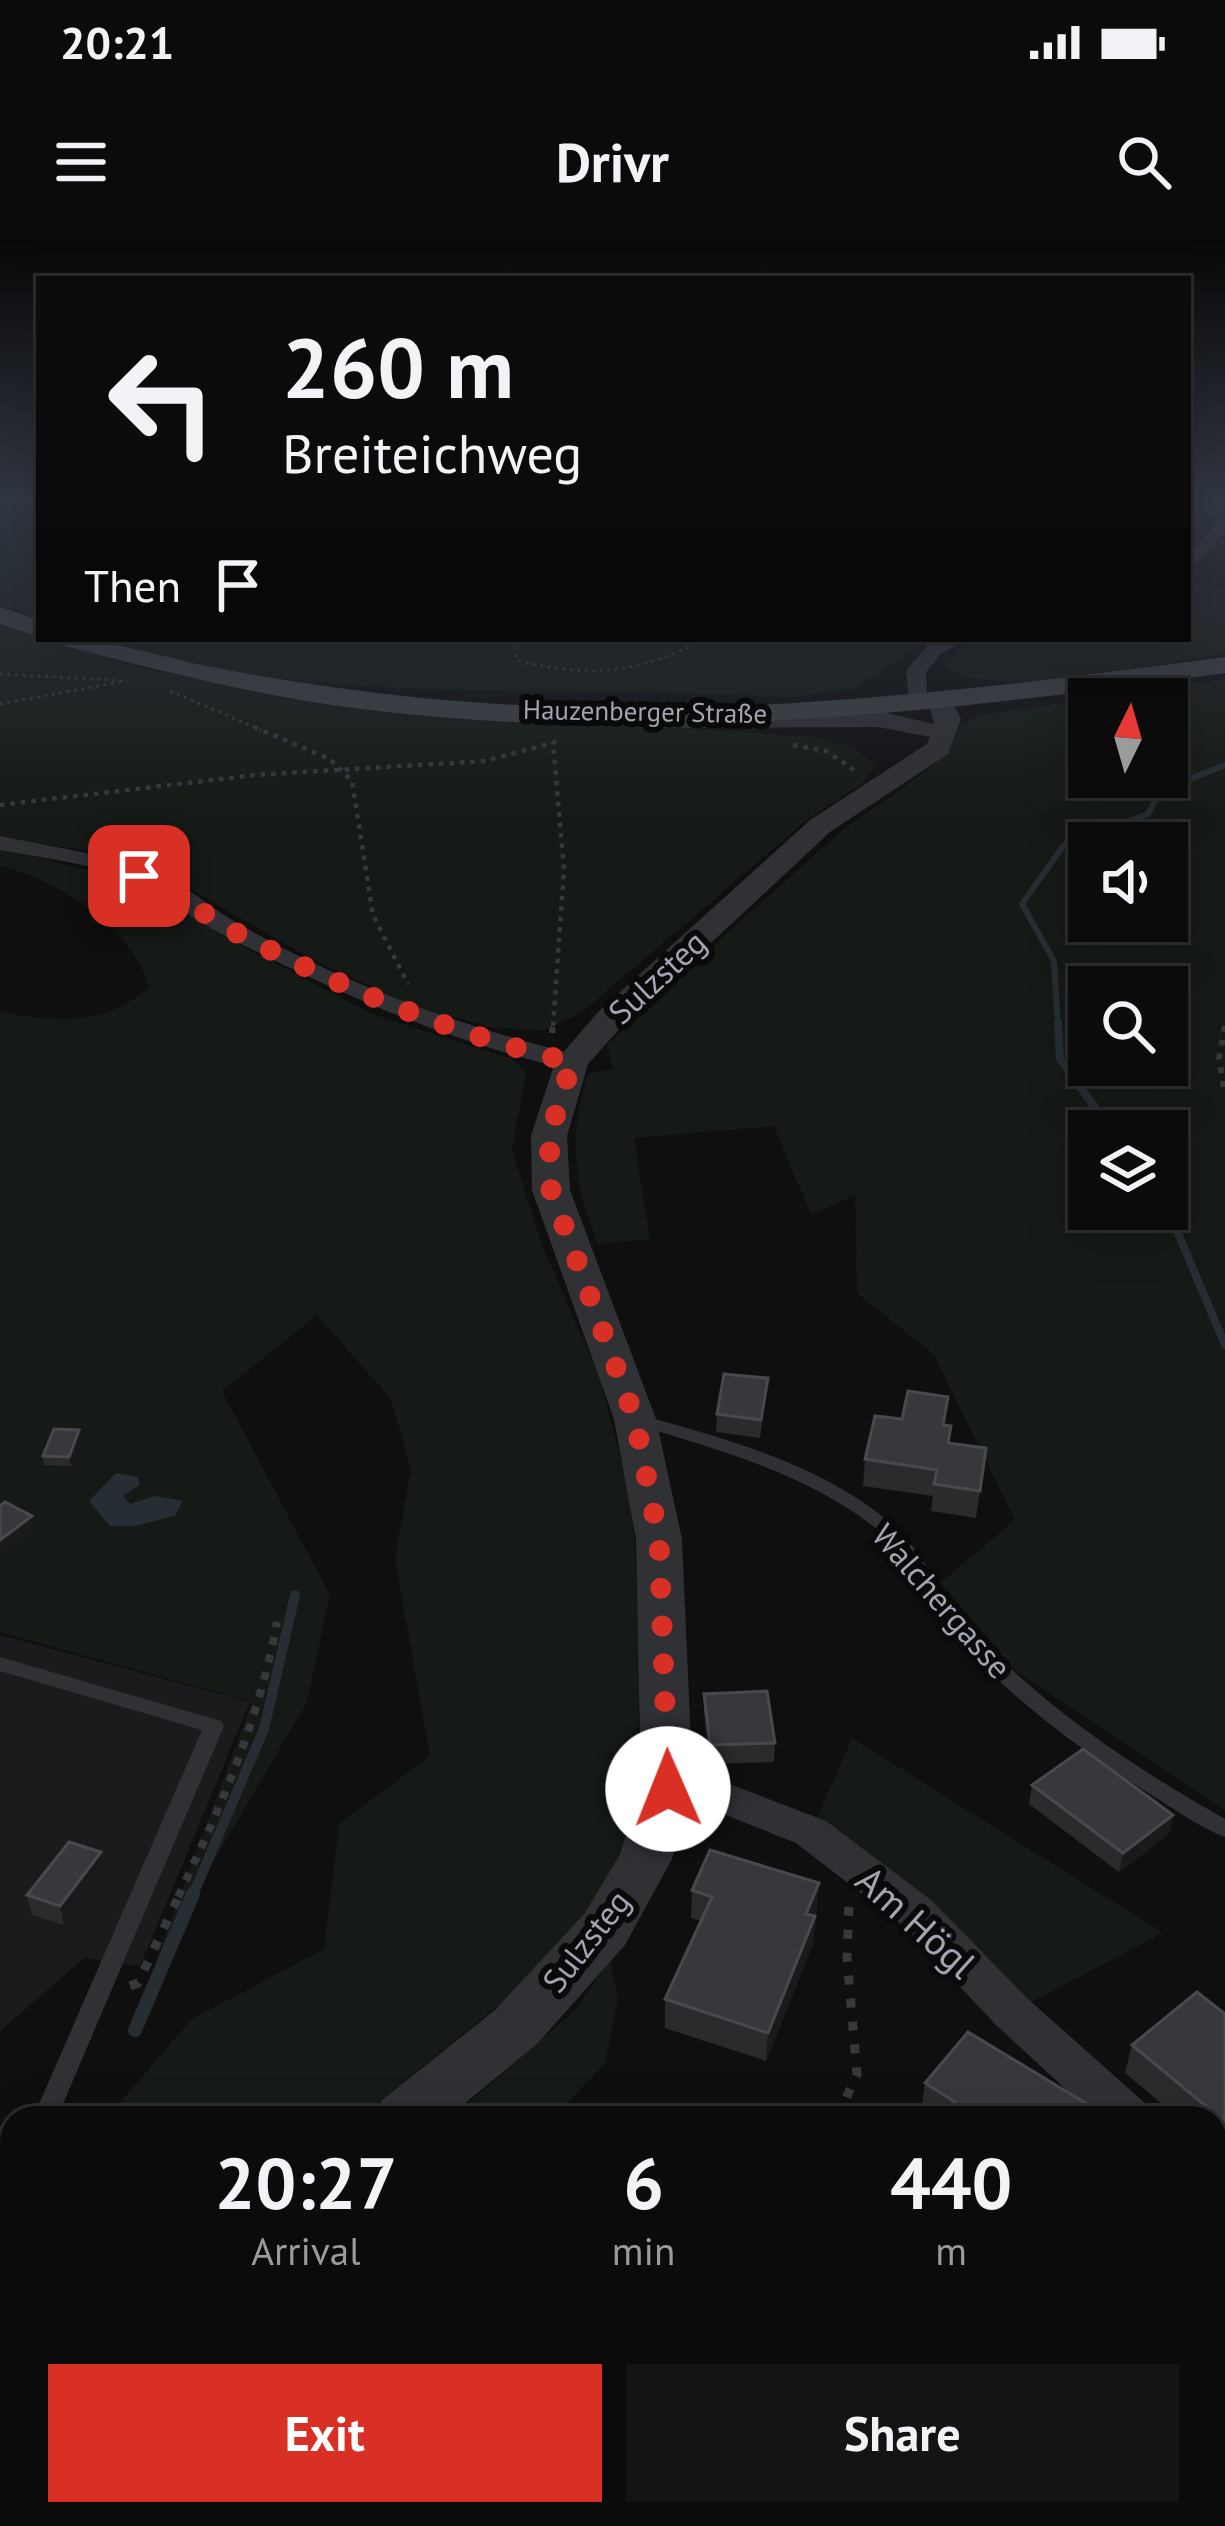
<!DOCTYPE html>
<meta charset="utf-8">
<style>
:root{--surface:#0b0b0c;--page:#141415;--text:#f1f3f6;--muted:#9a9b9d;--line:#2b2b2d;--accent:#d93025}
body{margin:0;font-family:"PT Sans",sans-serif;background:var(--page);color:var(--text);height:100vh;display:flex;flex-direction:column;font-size:45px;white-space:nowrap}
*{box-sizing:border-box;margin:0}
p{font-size:39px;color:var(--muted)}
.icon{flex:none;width:66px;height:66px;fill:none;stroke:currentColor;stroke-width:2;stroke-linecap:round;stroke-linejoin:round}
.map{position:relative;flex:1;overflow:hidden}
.sheet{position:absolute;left:0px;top:1866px;width:1227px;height:420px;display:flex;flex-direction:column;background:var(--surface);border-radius:36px 36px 0 0;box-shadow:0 12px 48px #0002,0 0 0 3px var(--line)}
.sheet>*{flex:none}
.guide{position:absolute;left:36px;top:36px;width:1155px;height:366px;border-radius:0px;box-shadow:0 12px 48px #0002,0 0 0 3px var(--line);background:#0b0b0c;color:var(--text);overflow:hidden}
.needle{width:78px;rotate:5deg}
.buttons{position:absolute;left:1068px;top:438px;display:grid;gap:24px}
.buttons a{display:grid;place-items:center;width:120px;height:120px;border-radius:0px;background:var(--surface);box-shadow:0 12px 48px #0002,0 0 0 3px var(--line);font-size:60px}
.pin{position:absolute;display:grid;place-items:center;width:102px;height:102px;color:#fff;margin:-51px;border-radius:24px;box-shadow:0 6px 18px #0006}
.me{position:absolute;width:132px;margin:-66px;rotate:359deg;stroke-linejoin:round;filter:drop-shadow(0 0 9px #0008)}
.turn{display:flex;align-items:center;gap:42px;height:252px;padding:0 48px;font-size:54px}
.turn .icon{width:156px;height:156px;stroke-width:2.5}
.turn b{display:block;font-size:84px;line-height:102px}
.then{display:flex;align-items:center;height:114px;padding:0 48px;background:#0003;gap:24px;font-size:45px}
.eta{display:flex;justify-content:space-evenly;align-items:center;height:204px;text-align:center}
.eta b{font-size:72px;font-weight:700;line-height:84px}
.cta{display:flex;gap:24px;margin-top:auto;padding:24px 48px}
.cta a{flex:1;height:138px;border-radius:0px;background:var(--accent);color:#fff;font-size:48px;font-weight:700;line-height:138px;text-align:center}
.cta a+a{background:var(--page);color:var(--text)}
.status{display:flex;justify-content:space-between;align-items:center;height:84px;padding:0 60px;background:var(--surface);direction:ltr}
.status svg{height:33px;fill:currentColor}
header{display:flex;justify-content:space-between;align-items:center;height:156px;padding:0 48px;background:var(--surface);font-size:54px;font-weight:700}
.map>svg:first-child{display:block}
</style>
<div class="status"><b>20:21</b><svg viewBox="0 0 49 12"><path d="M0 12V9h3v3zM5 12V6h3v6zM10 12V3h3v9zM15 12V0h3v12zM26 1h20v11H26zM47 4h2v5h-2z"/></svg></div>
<header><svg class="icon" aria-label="menu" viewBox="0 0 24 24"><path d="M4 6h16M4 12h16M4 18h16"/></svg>Drivr<svg class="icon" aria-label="search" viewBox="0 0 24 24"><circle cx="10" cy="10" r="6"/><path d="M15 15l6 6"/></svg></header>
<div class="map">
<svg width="1225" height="2286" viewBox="0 0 1225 2286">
<rect width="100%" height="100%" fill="#0f0f10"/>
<polygon fill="#1b1b1d" points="0,1395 250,1462 140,1726 84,1718 0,1791"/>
<g fill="#151a16" fill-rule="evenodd">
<polygon points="0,258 39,258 39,379 0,364"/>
<path d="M1188,340L1225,349V414C1167,422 987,464 945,426L963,407L989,399H1188Z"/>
<polygon points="0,385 148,429 353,467 817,497 854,508 875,524 864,542 806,581 581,773 543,791 490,787 411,765 314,720 162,633 85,610 0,598"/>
<path d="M96,399H944L920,406L854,449L787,458C559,441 317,473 96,399Z"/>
<path d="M1225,439V1570L1014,1430L940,1343L1015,1280L934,1115L857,1053L855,955L811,975L774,886L634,898L650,999L598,1004C574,944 567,897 588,834L613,829L607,805C681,732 760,664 838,594C873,563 946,532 960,485L978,475ZM1089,459H1167V537H1089ZM1089,603H1167V681H1089ZM1089,747H1167V825H1089ZM1089,891H1167V969H1089Z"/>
<path d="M0,608L113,636L175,663L221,695L372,774L511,819L526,832L512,910L543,1008L599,1135L633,1266L640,1429L634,1570L607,1648L514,1753L359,1878H106L192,1779L324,1709L339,1584L430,1516L395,1319L411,1230L391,1159L317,1075L222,1151L330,1355L307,1462L156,1720L252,1462L0,1392V772C55,782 106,787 149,747C132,687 59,640 0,626Z"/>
<polygon points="852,1498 1163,1693 1012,1772 811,1592"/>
<polygon points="610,1720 618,1758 605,1823 554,1878 451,1878 574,1771"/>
<polygon points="12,1985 12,2167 0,2180 0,1999"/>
<polygon points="12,2249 12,2274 308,2274 301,2286 0,2286 0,2260"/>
<polygon points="1052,2274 1161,2274 1180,2286 1073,2286"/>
</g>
<polygon fill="#262d33" points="116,1233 138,1237 140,1245 123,1256 130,1264 155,1256 183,1261 175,1276 135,1286 110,1286 89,1261"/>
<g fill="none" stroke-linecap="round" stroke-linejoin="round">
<polyline stroke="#262d33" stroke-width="6" points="1058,786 1054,721 1022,664 1064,605 1148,574 1160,551 1225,525"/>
<g stroke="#262d33" stroke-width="8">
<polyline points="1058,783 1060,819 1112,891"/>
<polyline points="1167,967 1225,1105"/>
</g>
<polyline stroke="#262d33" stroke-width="10" points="192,1657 264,1489 295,1355"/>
<polyline stroke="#262d33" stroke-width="14" points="135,1790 193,1654"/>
<g stroke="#36383c" stroke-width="3" stroke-dasharray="3 4.5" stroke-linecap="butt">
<path d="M513,399L517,420C587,439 641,433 705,399"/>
<polyline points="0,434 128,441"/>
<polyline points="170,451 261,490"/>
<polyline points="0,464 120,442"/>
</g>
<g stroke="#36383c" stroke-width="4.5" stroke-dasharray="4.5 6" stroke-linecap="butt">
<polyline points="254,487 330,519 352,541 373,675 408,744"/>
<polyline points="793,505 826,511 857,532"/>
<polyline points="0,565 255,535 485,521 559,501"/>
<polyline points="553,786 564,630 553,502"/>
</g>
<g stroke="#36383c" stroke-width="6" stroke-dasharray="6 8" stroke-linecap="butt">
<polyline points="1225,786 1219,818 1225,855"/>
<polyline points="552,793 553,783"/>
</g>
<path stroke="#36383c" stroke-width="8" stroke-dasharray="8 10" stroke-linecap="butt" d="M178,1657C221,1566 259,1481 277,1382"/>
<g stroke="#36383c" stroke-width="9" stroke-dasharray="9 14" stroke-linecap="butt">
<polyline points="130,1746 138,1743 180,1654"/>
<polyline points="837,1878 857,1834 847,1718 849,1664"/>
<polyline points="612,2286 620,2274"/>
</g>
<g fill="#303135" fill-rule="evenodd">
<path d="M636,1174C721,1197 818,1223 887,1280C923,1308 939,1355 970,1388C1042,1466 1133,1527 1225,1579V1597C1203,1589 1182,1574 1161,1561C1087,1515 1013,1461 955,1396C924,1362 909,1315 873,1286C803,1232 713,1208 630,1183L628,1179L630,1175Z"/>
<polygon points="0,1417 221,1481 224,1486 57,1878 33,1878 202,1490 0,1431"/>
</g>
<g fill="#303135" fill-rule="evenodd">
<polygon points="1225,276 1225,291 1188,331 1188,315"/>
<polygon points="942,399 967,399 942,413 926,432 927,466 910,470 906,431 928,405"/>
<path d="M0,596C57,608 116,615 169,639C194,651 215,671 239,684C345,745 463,787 581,816L585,822L572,830C451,803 340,754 229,698C187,677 154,646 108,632C74,621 36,617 0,610Z"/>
<polygon points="667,1534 727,1543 826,1581 931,1660 1028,1759 1146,1864 1153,1878 1097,1878 996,1785 901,1684 796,1603 721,1573 653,1560 647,1549 653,1538"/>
<polygon points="1215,1923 1225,1927 1225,1974 1215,1970"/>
<polygon points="2,1955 12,1959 12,1997 0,2001"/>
</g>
<g fill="#303135" fill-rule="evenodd">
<polygon points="942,455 951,458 961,479 948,514 830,592 623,785 588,824 567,896 570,950 656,1179 682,1299 693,1549 672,1619 625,1705 537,1804 447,1878 373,1878 382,1860 495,1770 585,1673 619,1616 641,1549 636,1299 614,1179 532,950 531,896 555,822 599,771 810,580 927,504 930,497 878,487 659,488 646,480 659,472 878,471 934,484 929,463"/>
<polygon points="12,2178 12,2252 0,2257 0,2183"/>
</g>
<g fill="#3e4045" fill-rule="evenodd">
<polygon points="0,367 39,380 39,397 0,384"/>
<path d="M57,399C113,399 162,418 217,428C310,446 403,458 498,464C741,479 985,449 1225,417V433C937,473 644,506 354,468C254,455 158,430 61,405Z"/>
</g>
</g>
<g fill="#2b2b2e">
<polygon points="1188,258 1225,258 1225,272 1211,277 1188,270"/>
<polygon points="768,1138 760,1198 716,1192 717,1174"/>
<polygon points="945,1185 949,1203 986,1208 976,1278 931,1271 933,1256 863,1246 865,1219"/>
<polygon points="81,1199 71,1226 44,1225 43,1216"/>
<polygon points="704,1454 775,1503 774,1522 710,1524 704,1472"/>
<polygon points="1032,1545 1173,1575 1169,1594 1119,1632 1029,1564"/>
<polygon points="101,1612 105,1631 64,1685 32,1675 27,1655"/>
<polygon points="819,1643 813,1704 766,1821 665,1788 665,1759 701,1681 691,1678 692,1650"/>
<polygon points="1225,1774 1225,1916 1215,1908 1215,1878 1179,1878 1125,1833 1132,1805"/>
<polygon points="925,1843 1087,1864 1084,1878 931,1878 921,1872"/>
</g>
<g fill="#1a1a1c">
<polygon points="1225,262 1225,272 1211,277 1213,267"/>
<polygon points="79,1190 81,1199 71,1226 69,1217"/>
<polygon points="32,1276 35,1291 0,1318 0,1300"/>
<polygon points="1173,1575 1169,1594 1119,1632 1123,1613"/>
<polygon points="101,1612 105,1631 64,1685 60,1666"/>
<polygon points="819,1643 817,1671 804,1702 806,1674"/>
<polygon points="815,1676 813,1704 766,1821 768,1793"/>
<polygon points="0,1724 7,1752 0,1759"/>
<polygon points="1225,2069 1225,2081 1215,2094 1215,2083"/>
</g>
<g fill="#37383c" stroke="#48494e" stroke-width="3">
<polygon points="1188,258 1225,258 1225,262 1213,267"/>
<polygon points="724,1134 768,1138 761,1180 717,1174"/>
<polygon points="908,1151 948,1157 943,1185 951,1186 948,1203 986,1208 980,1251 934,1244 937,1230 865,1219 875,1176 902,1179"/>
<polygon points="54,1189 79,1190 69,1217 43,1216"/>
<polygon points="5,1262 32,1276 0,1300 0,1266"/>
<polygon points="767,1451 775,1503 710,1505 704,1454"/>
<polygon points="1083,1509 1173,1575 1123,1613 1032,1545"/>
<polygon points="69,1602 101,1612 60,1666 27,1655"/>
<polygon points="710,1610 819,1643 806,1674 815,1676 768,1793 665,1759 712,1657 692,1650"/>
<polygon points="1197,1752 1225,1774 1225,1882 1132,1805"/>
<polygon points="968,1792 1087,1864 1076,1878 980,1878 925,1843"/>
<polygon points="1215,1975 1225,1982 1225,1987 1217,1999 1225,2005 1225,2069 1215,2083"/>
</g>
<linearGradient id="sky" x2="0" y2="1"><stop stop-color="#080809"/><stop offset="0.45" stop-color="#313742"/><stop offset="1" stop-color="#313742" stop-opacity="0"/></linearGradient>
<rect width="1225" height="578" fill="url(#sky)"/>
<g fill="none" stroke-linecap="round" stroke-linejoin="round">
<path stroke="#d93025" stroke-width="21" stroke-dasharray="0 37.8" d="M139,636C174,650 202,674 235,692C342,748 454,795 572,822L549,896L551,950L635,1179L659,1299L668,1549"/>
</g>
<g text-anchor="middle" stroke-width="12" stroke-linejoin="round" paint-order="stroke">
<g font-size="27" fill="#a0a5b1" stroke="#0a0a0b">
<text transform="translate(645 472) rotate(1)" y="9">Hauzenberger Straße</text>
</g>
<g font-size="33" fill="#a0a5b1" stroke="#0a0a0b">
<text transform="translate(657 737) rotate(-43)" y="12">Sulzsteg</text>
<text transform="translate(942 1361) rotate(49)" y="12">Walchergasse</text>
<text transform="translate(586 1701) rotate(-52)" y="12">Sulzsteg</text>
</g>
<g font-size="39" fill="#a0a5b1" stroke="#0a0a0b">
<text transform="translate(916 1682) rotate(42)" y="14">Am Högl</text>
</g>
</g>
</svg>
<div class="buttons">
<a><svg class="needle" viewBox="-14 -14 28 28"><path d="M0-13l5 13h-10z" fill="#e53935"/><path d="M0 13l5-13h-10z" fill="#9a9b9d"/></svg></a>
<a><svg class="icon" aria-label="sound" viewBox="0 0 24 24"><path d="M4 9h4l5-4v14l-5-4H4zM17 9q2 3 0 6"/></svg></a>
<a><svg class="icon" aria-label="search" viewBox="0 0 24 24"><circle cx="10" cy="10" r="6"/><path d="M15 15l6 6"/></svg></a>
<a><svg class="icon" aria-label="layers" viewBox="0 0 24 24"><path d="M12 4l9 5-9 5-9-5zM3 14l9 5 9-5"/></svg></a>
</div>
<div class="pin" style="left:139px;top:636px;background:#d93025"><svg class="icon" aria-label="arrive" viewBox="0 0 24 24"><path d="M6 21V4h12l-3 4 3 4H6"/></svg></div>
<svg class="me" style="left:668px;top:1549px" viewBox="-20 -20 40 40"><circle r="19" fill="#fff"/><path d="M0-13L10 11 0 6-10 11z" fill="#d93025"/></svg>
<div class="guide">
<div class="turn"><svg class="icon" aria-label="left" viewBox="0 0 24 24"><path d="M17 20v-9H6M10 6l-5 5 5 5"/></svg><div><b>260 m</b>Breiteichweg</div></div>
<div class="then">Then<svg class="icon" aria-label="arrive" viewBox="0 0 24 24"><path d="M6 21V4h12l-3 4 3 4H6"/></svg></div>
</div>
<section class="sheet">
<div class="eta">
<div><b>20:27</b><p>Arrival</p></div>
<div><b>6</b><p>min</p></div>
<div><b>440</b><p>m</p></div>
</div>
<div class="cta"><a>Exit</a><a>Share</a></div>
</section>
</div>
